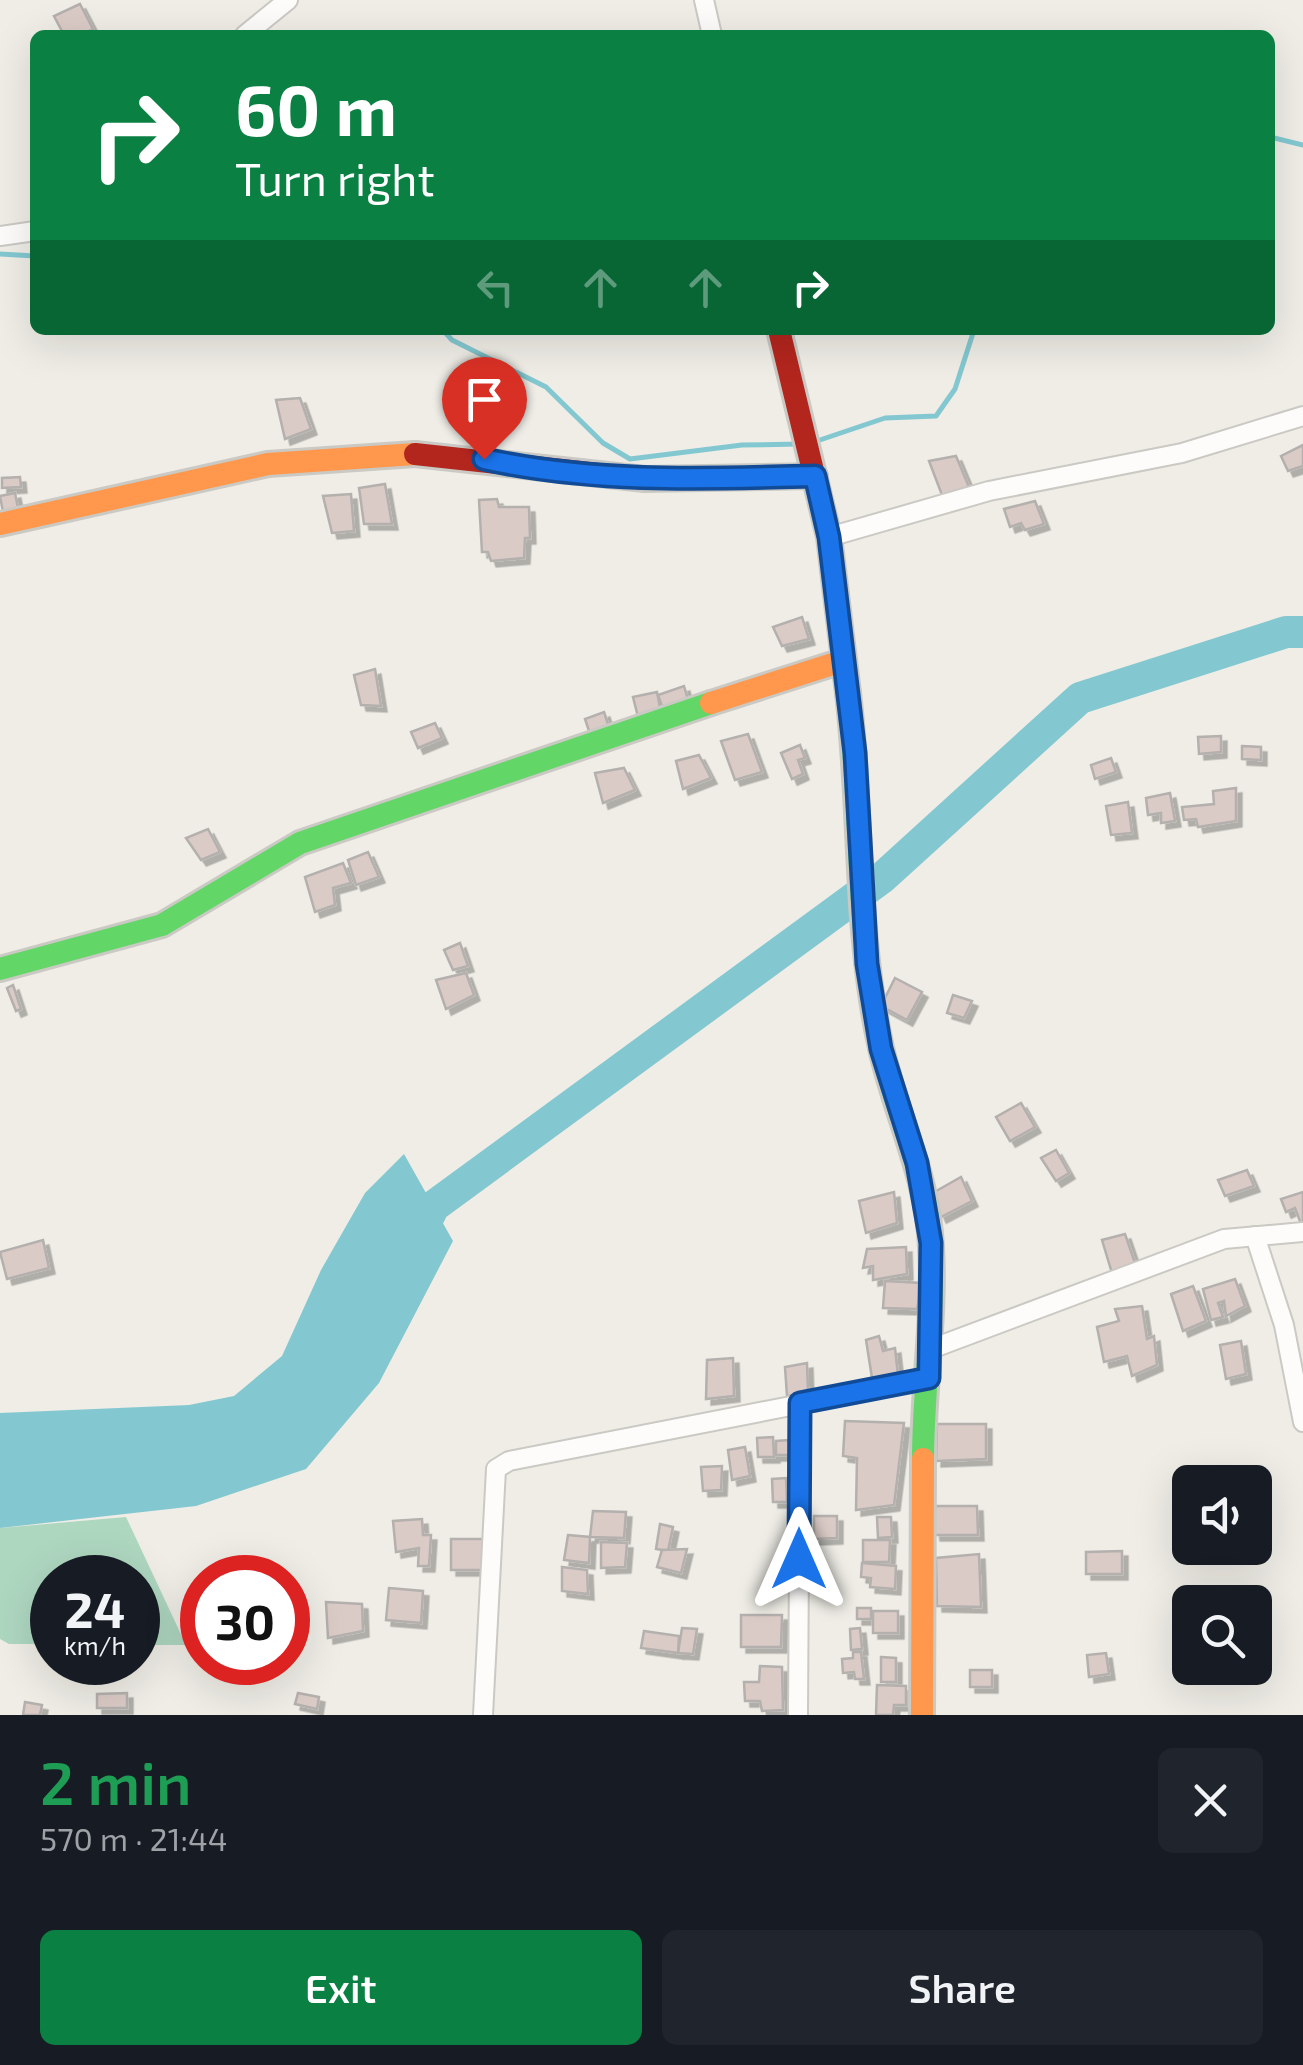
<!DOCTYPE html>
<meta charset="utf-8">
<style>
:root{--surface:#171b24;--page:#20242c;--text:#f1f3f6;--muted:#9ea1a6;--accent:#0b8043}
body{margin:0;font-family:"Exo 2",sans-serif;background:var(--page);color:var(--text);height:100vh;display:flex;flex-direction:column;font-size:38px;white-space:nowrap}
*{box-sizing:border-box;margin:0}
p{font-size:32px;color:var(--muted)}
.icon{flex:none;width:55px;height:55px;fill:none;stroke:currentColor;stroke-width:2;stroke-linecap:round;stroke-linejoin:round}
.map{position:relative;height:1715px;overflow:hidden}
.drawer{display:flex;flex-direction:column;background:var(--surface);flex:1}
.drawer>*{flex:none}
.top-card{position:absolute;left:30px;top:30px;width:1245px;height:305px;border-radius:15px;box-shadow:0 10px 40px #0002;background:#0b8043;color:#fff;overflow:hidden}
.tools{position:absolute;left:1172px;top:1465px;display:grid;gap:20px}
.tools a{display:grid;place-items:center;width:100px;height:100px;border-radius:15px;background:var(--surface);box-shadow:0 10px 40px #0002;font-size:50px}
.speed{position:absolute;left:30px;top:1555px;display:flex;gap:20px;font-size:50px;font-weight:700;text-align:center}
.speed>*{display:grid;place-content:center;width:130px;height:130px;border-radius:50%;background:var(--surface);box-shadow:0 10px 40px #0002;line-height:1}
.speed small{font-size:25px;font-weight:400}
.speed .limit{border:15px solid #d22;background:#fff;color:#111}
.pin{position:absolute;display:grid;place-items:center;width:85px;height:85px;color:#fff;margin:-102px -42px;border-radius:50% 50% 50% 0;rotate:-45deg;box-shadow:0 0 10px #0007}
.pin .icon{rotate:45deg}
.me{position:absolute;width:110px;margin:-55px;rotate:0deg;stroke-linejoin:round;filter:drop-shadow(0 0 8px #0008)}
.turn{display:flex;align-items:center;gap:35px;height:210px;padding:0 40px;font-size:45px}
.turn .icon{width:130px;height:130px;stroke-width:2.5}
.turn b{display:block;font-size:70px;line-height:85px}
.lanes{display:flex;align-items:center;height:95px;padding:0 40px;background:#0003;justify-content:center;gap:50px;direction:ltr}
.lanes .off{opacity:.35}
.round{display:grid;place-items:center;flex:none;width:105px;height:105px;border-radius:15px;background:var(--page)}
.summary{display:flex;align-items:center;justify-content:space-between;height:170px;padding:0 40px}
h1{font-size:60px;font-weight:600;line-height:75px;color:#1e9e55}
.primary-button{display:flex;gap:20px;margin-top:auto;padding:20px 40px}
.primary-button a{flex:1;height:115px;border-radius:15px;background:var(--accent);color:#fff;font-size:40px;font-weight:600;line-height:115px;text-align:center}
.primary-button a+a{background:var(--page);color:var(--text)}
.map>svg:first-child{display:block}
</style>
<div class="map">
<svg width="1303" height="1715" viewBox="0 0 1303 1715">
<defs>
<filter id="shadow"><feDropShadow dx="5.5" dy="5.5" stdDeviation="0" flood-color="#0004"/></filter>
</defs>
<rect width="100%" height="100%" fill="#efede6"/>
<polygon fill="#aed7c0" points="126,1517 186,1645 138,1645 138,1578 52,1578 52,1644 9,1644 0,1639 0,1528"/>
<polygon fill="#83c8d0" points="404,1154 453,1241 379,1383 306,1469 196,1506 0,1528 0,1413 189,1405 234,1396 282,1356 321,1270 365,1193"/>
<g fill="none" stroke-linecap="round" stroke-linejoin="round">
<g stroke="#83c8d0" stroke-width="5">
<polyline points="1270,137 1303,145"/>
<polyline points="0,254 35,256"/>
<polyline points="443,330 452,340 546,387 603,443 630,459 742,445 801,444"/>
<polyline points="817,441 885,418 936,416 955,389 974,330"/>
</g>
<polyline stroke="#83c8d0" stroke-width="32" points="414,1245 434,1206 883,877 1080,698 1286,632 1303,632"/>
</g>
<g fill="#dbcbc7" stroke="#b4b0ad" stroke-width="2.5" filter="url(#shadow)">
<polygon points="80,4 93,29 81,35 64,35 54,16"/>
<polygon points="300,398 311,429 285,439 276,400"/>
<polygon points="1303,445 1303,466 1288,471 1281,456"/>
<polygon points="956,456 969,487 942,495 929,461"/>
<polygon points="20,477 21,487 2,488 2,478"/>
<polygon points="385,484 392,524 364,524 359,488"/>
<polygon points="15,493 18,508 3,512 0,496"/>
<polygon points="351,494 354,531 332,533 323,496"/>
<polygon points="497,499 499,507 529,507 530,538 525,538 524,558 491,561 488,552 482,552 479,500"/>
<polygon points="1035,501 1044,524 1025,530 1021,523 1010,527 1004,509"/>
<polygon points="802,617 809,639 782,646 773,627"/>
<polygon points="375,669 381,706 361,705 354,675"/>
<polygon points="684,686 691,710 666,717 658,695"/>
<polygon points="657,692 663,723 641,729 633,697"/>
<polygon points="604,712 610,730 591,737 585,719"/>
<polygon points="435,723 442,738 418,748 411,732"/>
<polygon points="748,734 762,772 735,780 721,741"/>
<polygon points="1221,736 1221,752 1199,754 1198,737"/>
<polygon points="800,745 805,758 798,760 803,774 792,779 781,753"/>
<polygon points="1242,746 1261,747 1261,760 1242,759"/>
<polygon points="699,755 711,778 683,789 676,761"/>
<polygon points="1111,758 1116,772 1095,779 1091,765"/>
<polygon points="624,768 635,790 603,803 595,773"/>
<polygon points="1236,788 1236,821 1198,827 1196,819 1184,820 1182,807 1214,804 1213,791"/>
<polygon points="1170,793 1175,821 1161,823 1161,813 1148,815 1146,798"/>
<polygon points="1128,802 1132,833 1111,835 1106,806"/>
<polygon points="208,829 220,852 201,860 186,838"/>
<polygon points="368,852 379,877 356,885 348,860"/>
<polygon points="343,863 351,883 333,888 335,905 315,912 305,877"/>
<polygon points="460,943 468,966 453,970 444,950"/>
<polygon points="466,973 474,995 446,1009 436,980"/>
<polygon points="895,978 922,992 907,1020 881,1006"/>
<polygon points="13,985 21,1009 16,1011 7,988"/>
<polygon points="953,995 972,1001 964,1018 947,1013"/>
<polygon points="1021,1103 1035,1127 1010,1141 996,1117"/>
<polygon points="1056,1150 1069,1173 1056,1181 1041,1158"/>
<polygon points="1247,1170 1254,1186 1225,1196 1218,1180"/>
<polygon points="961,1177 972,1201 941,1217 931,1194"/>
<polygon points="894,1192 897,1223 866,1233 859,1201"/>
<polygon points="1303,1192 1303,1229 1295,1208 1286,1212 1281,1199"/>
<polygon points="1125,1234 1135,1263 1112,1273 1102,1240"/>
<polygon points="43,1240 49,1268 7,1279 0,1252"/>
<polygon points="906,1247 907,1274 873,1280 873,1266 863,1268 867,1249"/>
<polygon points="1235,1279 1245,1306 1226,1316 1224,1301 1218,1303 1223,1317 1211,1320 1203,1289"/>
<polygon points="885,1281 922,1283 917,1309 883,1308"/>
<polygon points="1193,1286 1206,1321 1183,1331 1171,1294"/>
<polygon points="1142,1306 1147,1339 1154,1336 1157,1365 1132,1376 1127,1356 1104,1362 1097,1327 1119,1321 1115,1309"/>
<polygon points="879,1336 883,1351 895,1348 898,1375 872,1378 866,1340"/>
<polygon points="1241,1341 1246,1374 1226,1379 1220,1345"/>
<polygon points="733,1358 734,1396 706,1399 707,1360"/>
<polygon points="807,1363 808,1393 787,1396 785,1367"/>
<polygon points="845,1421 904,1423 894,1505 856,1510 857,1458 843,1456"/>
<polygon points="937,1424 986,1424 986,1459 936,1461"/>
<polygon points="773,1437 774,1457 758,1457 757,1438"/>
<polygon points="789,1440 789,1455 776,1455 776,1441"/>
<polygon points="745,1447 750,1476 732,1480 728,1450"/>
<polygon points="722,1466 721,1490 703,1491 701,1467"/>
<polygon points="786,1478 787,1502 773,1502 772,1479"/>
<polygon points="932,1506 977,1506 978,1535 935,1535"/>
<polygon points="593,1511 626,1512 624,1538 590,1537"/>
<polygon points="814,1516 837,1516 837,1538 814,1539"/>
<polygon points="877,1517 891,1517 892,1537 878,1538"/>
<polygon points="422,1519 423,1535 431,1535 429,1566 418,1566 419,1548 396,1552 393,1521"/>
<polygon points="660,1524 673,1527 668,1551 656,1549"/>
<polygon points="568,1535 590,1537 589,1563 564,1560"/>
<polygon points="451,1539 486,1539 485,1570 451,1570"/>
<polygon points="863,1540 890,1540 889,1562 863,1562"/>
<polygon points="601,1542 627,1543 625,1567 601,1568"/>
<polygon points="687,1549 681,1573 657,1567 662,1550"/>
<polygon points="1122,1551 1122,1574 1086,1574 1086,1552"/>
<polygon points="979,1554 981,1607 937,1606 936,1558"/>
<polygon points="862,1563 896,1566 895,1589 870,1587 871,1578 861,1577"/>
<polygon points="562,1567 587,1570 588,1594 562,1591"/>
<polygon points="389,1588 423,1591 421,1623 386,1620"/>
<polygon points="326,1602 362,1604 363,1631 328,1638"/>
<rect x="857" y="1608" width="14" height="11"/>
<rect x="873" y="1611" width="25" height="22"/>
<polygon points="741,1615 782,1615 781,1647 741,1647"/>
<polygon points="682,1628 697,1629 693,1654 678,1653"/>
<polygon points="860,1628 862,1649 851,1650 850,1629"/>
<polygon points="644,1631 679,1636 678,1653 641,1648"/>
<polygon points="853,1652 861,1652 864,1679 855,1679 854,1672 843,1673 842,1659 853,1658"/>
<polygon points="1106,1653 1109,1674 1089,1677 1087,1655"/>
<polygon points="881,1657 896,1658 896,1682 881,1682"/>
<polygon points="760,1666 782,1667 783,1710 762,1711 760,1701 745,1701 744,1682 759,1682"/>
<rect x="970" y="1670" width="22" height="17"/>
<polygon points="877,1685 906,1686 906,1705 894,1705 893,1715 876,1715"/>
<polygon points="127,1693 127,1708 97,1708 97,1694"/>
<polygon points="298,1693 319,1697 317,1709 295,1704"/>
<polygon points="25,1702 42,1705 40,1715 23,1715"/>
</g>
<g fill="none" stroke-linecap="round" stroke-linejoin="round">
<defs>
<g id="street">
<polyline points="704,0 712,35"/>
<polyline points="245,35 288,0"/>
<polyline points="0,236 35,231"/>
<polyline points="829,537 989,491 1182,453 1303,416"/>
<polyline points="1255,1236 1284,1325 1303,1422"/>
<polyline points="931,1349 1224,1239 1303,1232"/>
<polyline points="483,1715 496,1469 509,1461 929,1379"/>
<polyline points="798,1715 800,1403"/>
</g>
<g id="fast">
<path d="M848,693C862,811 855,932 881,1048C896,1115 928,1177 931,1247C935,1318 923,1388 923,1459"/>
<polyline points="0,969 162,925 300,843 711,703"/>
</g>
<g id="slow">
<polyline points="0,524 268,464 415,454"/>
<polyline points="711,703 842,661"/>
<polyline points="922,1715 923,1459"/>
</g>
<g id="jam">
<polyline points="779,330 829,537 848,693"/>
<polyline points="415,454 645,479 815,476"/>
</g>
</defs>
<use href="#street" stroke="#cac9c3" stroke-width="22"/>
<use href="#fast" stroke="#cac9c3" stroke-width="28"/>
<use href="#slow" stroke="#cac9c3" stroke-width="28"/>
<use href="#jam" stroke="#cac9c3" stroke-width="28"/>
<use href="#street" stroke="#fdfcfb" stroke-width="18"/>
<use href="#fast" stroke="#63d668" stroke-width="22"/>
<use href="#slow" stroke="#ff974d" stroke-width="22"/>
<use href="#jam" stroke="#b3261e" stroke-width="22"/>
</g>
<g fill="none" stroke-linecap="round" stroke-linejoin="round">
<defs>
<path id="route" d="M484,459C593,483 703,479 815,476L829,537L855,753L867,964L881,1049L917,1163L931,1243L929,1378L800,1403L799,1559"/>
</defs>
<use href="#route" stroke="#114b97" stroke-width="25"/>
<use href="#route" stroke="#1a73e8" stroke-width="18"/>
</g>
</svg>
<div class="tools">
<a><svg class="icon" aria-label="sound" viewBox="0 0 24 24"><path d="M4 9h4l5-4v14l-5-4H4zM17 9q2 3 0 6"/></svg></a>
<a><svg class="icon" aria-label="search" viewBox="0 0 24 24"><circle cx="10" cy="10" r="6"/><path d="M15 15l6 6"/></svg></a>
</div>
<div class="speed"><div>24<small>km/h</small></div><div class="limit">30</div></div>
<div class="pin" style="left:484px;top:459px;background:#d93025"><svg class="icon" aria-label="arrive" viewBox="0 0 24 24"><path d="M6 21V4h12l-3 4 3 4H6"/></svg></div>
<svg class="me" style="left:799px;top:1559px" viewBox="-20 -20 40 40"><path d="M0-17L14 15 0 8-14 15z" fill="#1a73e8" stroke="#fff" stroke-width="4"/></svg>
<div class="top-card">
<div class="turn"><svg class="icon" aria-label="right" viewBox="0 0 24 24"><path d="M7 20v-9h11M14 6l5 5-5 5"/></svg><div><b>60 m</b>Turn right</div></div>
<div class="lanes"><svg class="icon off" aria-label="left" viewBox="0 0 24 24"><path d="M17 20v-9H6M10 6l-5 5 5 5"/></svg><svg class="icon off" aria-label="ahead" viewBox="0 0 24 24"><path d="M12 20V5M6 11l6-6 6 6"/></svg><svg class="icon off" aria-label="ahead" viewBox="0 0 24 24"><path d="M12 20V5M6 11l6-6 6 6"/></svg><svg class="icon" aria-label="right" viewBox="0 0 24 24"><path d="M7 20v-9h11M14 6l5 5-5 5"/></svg></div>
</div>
</div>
<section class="drawer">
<div class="summary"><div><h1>2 min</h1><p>570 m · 21:44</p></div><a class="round"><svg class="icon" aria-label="close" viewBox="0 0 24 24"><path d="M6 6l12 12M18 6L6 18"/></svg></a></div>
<div class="primary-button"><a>Exit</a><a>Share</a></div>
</section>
